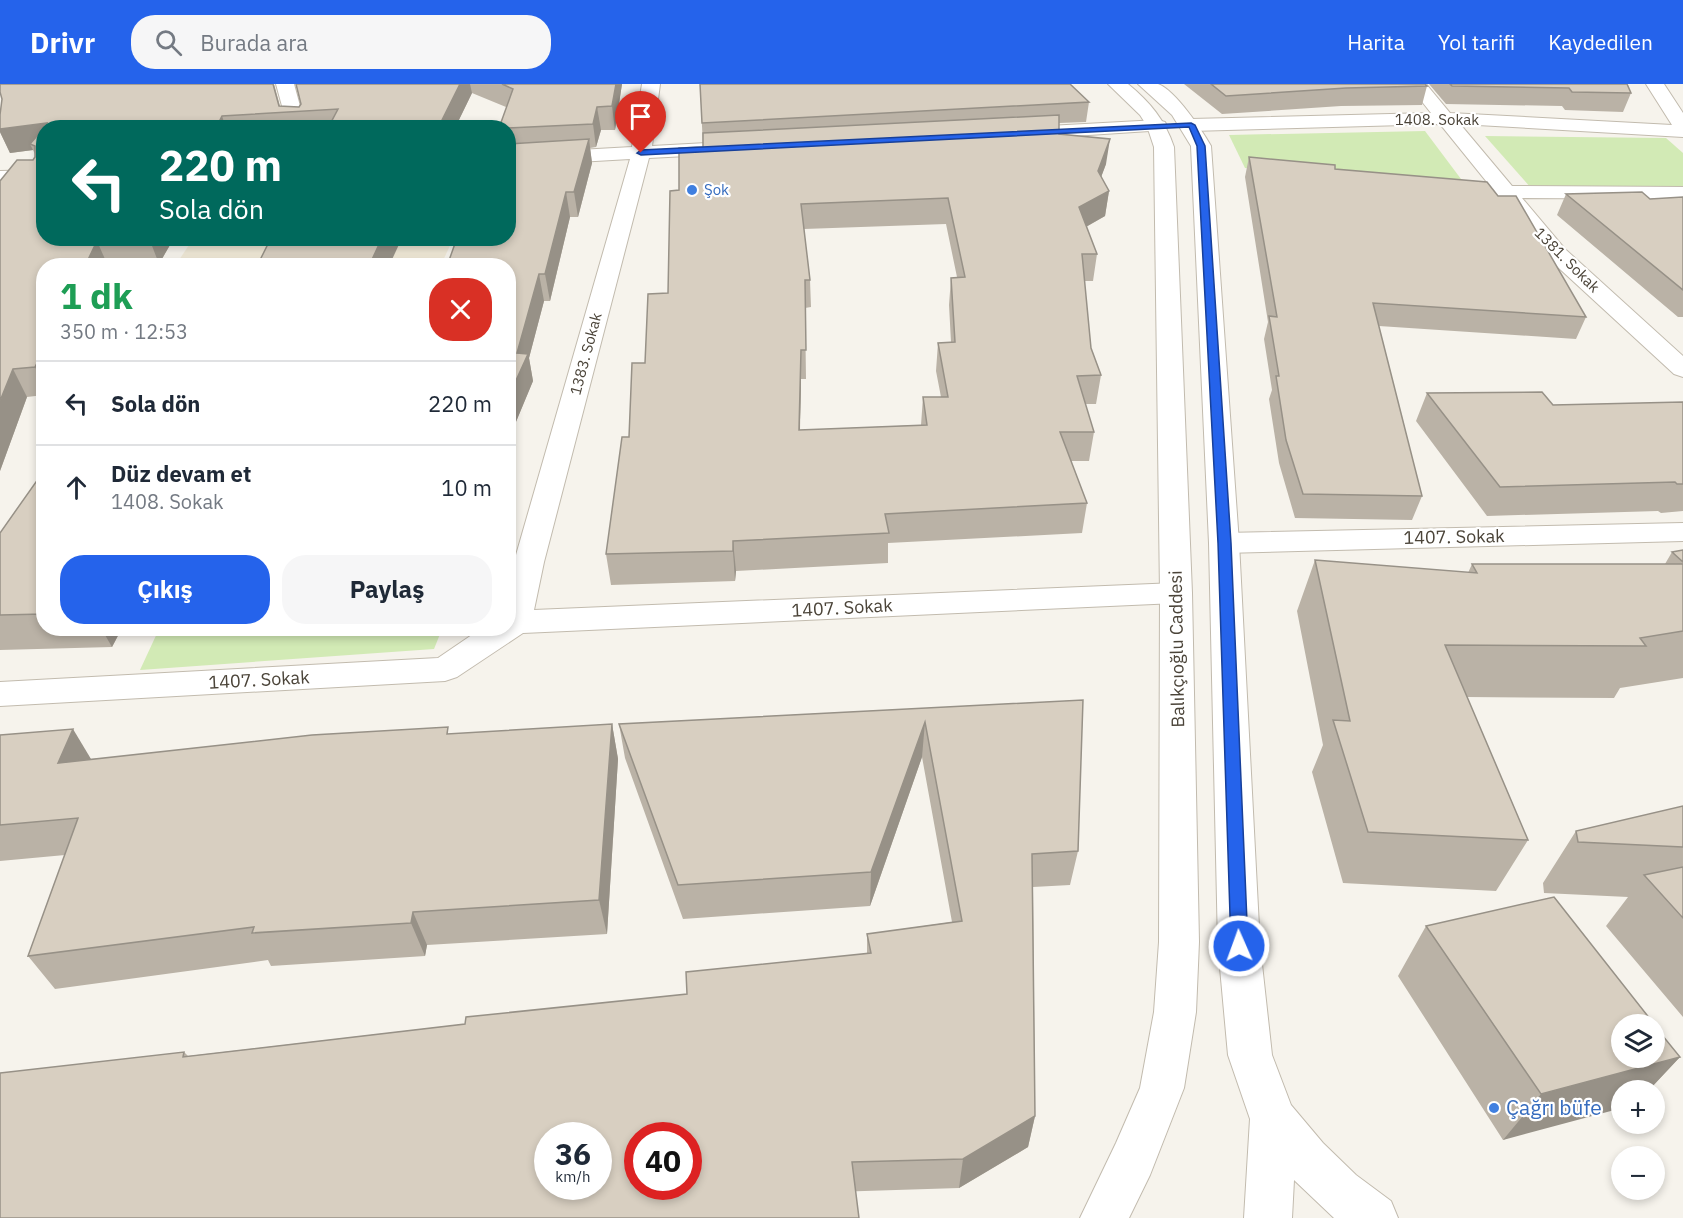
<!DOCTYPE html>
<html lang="tr">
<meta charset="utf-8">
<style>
:root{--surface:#fff;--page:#f6f6f7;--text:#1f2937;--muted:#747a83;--line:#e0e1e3;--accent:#2563eb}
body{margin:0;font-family:"IBM Plex Sans",sans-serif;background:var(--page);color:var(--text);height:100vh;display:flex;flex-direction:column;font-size:22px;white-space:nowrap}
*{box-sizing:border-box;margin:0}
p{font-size:20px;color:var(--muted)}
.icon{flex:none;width:33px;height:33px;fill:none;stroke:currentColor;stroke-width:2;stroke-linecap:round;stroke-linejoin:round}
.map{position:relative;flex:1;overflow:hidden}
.drawer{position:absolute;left:36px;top:174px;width:480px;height:378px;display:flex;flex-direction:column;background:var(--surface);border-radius:24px;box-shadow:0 3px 9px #0003}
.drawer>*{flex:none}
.banner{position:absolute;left:36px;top:36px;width:480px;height:126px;border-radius:24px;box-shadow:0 3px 9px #0003;background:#00695c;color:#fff;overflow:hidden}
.fabs{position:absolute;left:1611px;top:930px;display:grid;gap:12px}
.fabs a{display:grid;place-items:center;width:54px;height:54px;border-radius:50%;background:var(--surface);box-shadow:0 3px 9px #0003;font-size:30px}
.speed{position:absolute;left:534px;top:1038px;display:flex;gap:12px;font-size:30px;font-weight:700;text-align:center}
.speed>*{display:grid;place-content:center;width:78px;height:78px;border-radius:50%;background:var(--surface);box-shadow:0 3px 9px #0003;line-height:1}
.speed small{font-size:15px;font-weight:400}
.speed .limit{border:9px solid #d22;background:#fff;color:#111}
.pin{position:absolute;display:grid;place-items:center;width:51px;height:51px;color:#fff;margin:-62px -26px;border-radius:50% 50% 50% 0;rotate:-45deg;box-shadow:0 0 6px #0007}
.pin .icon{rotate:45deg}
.me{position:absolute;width:66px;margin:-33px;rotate:358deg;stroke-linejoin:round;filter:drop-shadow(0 0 4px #0008)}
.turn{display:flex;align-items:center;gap:21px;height:126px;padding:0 24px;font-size:27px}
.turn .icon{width:78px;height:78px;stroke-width:2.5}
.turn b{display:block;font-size:42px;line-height:51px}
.round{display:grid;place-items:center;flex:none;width:63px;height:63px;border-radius:24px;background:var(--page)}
.summary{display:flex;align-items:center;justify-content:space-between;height:102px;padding:0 24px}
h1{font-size:36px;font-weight:800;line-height:45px;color:#1e9e55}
.button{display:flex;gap:12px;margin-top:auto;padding:12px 24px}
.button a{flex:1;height:69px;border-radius:24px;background:var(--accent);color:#fff;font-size:24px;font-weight:800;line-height:69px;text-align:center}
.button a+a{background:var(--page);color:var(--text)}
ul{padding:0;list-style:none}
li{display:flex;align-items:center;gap:18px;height:84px;padding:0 24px;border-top:2px solid var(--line)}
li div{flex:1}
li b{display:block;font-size:22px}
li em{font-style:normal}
header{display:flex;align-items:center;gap:36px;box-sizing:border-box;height:84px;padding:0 30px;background:var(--accent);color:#fff}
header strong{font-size:28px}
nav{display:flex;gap:33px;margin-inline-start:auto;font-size:21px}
.search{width:420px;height:54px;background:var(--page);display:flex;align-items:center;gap:15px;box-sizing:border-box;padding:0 21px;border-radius:24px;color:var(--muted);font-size:22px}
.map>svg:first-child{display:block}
</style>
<header>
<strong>Drivr</strong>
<div class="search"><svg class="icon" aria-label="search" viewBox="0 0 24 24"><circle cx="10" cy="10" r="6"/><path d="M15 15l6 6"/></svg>Burada ara</div>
<nav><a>Harita</a><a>Yol tarifi</a><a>Kaydedilen</a></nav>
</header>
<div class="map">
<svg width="1683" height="1134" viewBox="0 0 1683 1134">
<rect width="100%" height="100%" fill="#f6f3ec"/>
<polygon fill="#efe8d6" points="193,155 278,154 453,155 441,181 175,182"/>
<g fill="#d2eab5">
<polygon points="1425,47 1464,99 1245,84 1229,51"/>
<polygon points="1485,52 1666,54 1683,69 1683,105 1531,104"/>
<polygon points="159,545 159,544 442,545 434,565 140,586"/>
</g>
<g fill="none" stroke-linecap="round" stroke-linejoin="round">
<defs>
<g id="minor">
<polygon points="276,0 294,0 306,44 288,44"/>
<polygon points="642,0 660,0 652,62 725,58 732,60 735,64 732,68 725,70 649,74 544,478 534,526 1176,499 1187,502 1192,509 1187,516 1176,519 523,549 457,593 445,597 0,622 0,598 438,574 482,544 508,544 508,501 514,478 630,75 508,82 508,70 632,63"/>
<polygon points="1408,0 1426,0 1450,29 1672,41 1646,0 1664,0 1683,29 1683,53 1460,40 1512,102 1683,103 1683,115 1522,114 1565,165 1683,272 1683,293 1674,290 1549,175 1440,40 1191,47 1184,45 1182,41 1184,37 1191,35 1431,29"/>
<polygon points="1158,36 1165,38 1167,42 1165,46 1013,56 1006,54 1004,50 1006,46 1013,44"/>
<polygon points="44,86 44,98 0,99 0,87"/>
<polygon points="1683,439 1683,457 1224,469 1213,466 1209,459 1213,452 1224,449"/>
</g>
<g id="tertiary">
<path d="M1108,0H1128C1150,18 1165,36 1174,63L1192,509L1199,858L1196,928L1184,1004L1150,1091L1129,1134H1080L1116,1059L1140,1004L1154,928L1159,858L1160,509L1154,63L1147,42L1140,31Z"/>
<path d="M1138,0C1144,0 1153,0 1158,0C1175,6 1202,46 1211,62L1239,459L1260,862L1272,971L1291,1021L1323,1059L1356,1091L1391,1117L1398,1134H1334L1294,1096L1292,1134H1244L1250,1035L1228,971L1218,862L1209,459L1191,62L1172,31Z"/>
</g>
</defs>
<use href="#minor" stroke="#c2bbae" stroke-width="2"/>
<use href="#tertiary" stroke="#c2bbae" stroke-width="2"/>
<use href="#minor" fill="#fff" fill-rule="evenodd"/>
<use href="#tertiary" fill="#fff" fill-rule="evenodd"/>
</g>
<g fill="#bab2a6" fill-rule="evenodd">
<polygon points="0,0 274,0 280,22 299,23 301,20 296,0 622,0 615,46 601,46 596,63 590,64 592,79 578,133 570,133 550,217 544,217 529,274 533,297 508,357 508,44 506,23 472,9 455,44 44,44 174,154 159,180 135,182 44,182 44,311 27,313 0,387 33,76 35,73 35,70 33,66 10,69 0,48 0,31 2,15"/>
<path d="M700,0L1089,18L1086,38L1059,39V50L1106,80L1101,93L1109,107L1105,132L1086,143L1097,170L1093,197H1084L1091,264L1101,291L1096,320H1085L1094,348L1089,377H1071L1087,419L1082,449L888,459V479L736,487L735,497L611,501L606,470L629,353L645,279L668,209L679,106L703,63ZM946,140L957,193L951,194L949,221L951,258L938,259L936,287L941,313H923L921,341L800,346L801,295H806L805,224L811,223L810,196L804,145Z"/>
<polygon points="1184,0 1425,0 1427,2 1422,21 1341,22 1222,30"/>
<polygon points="1429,0 1627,0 1631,9 1623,28 1565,26 1562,22 1446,20"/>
<polygon points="1249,73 1335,85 1586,233 1576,255 1379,242 1422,412 1412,436 1295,434 1279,379 1269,315 1272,306 1264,255 1268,238 1245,93"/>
<polygon points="1566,110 1650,115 1683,113 1683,233 1678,233 1557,131"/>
<polygon points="1427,309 1553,321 1683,318 1683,427 1661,429 1658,427 1487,432 1416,337"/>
<polygon points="43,388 44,544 122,544 112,563 0,566 0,449"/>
<polygon points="1683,466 1683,594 1620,604 1614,614 1467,613 1528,756 1496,807 1343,799 1312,688 1323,661 1297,527 1315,476 1468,489 1472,480 1665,480 1672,468"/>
<polygon points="1083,616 1078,767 1070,801 1033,803 1035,1032 1028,1063 959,1104 0,1134 184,968 188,972 465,940 687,910 867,869 867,850 952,838 922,673 870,822 683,835 625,674 619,640"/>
<polygon points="612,640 618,675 607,850 427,861 425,872 271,882 268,876 55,905 28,872 65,771 0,777 0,651 91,675 450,650"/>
<polygon points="1576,747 1683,763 1683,933 1606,842 1628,813 1544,809 1543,799"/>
<polygon points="1426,842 1680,973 1649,1006 1622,1006 1503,1056 1398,892"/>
</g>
<g fill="#979187">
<polygon points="460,0 470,0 472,9 455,44 438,44"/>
<polygon points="616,0 622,0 615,46 612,22"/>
<polygon points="597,23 601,46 596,63 593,40"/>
<polygon points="222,32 226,44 216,44"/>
<polygon points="47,39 30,60 33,66 10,69 0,48 0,45"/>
<polygon points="589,55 592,79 578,133 574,108"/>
<polygon points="1110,55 1106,80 1094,112 1098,87"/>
<polygon points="1109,107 1105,132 1075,149 1079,123"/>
<polygon points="566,108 570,133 550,217 545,190"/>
<polygon points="149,154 174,154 159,180"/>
<polygon points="382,154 402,154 389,182 369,182"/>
<polygon points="97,157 108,182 85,182"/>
<polygon points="539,190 544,217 529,274 533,297 508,357 508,314 517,269"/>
<polygon points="44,265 44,300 35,283"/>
<polygon points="801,266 801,295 799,376 799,346"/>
<polygon points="13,285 27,313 0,387 0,317"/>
<polygon points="733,457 736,487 735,497 733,467"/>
<polygon points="101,544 122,544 112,563"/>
<polygon points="925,638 922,673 870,822 871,788"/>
<polygon points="612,640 618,675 607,850 599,816"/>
<polygon points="73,645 94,680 58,679"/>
<polygon points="413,828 427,861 425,872 411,839"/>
<polygon points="1680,973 1649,1006 1622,1006 1622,1024 1503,1056 1541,1010"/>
<polygon points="1035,1032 1028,1063 959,1104 963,1075"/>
</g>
<g fill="#d8cfc1" stroke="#979187" stroke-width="1.5" fill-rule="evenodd">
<polygon points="0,0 273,0 279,22 299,23 301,20 296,0 460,0 438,44 328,44 338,25 222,32 216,44 44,44 47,39 0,45 0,31 2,15 0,8"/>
<polygon points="502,0 616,0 612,22 597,23 593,40 508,44 499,44 513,5"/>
<polygon points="700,0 1070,0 1089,18 702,39"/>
<polygon points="1211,0 1425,0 1427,2 1346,4 1226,12"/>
<polygon points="1450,0 1627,0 1631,9 1572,8 1569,4 1452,2"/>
<path d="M1059,31V50L1110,55L1098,87L1109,107L1079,123L1097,170H1082L1091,264L1101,291L1077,292L1094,348H1060L1087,419L885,430L889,449L733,457V467L606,470L622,353H629L632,279H645L648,210L668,209L670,107L679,106V64L703,63V49ZM948,114L965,193L951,194L955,258L938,259L948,313H923L927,341L799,346L801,266H806L805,196H810L801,120Z"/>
<polygon points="44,44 44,154 142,154 97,157 85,182 44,182 44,265 35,283 13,285 0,317 0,97 17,76 33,76 35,73 35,62 30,60"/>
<polygon points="589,55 574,108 566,108 545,190 539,190 517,269 528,270 508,314 508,182 447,182 457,154 508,154 508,60"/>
<polygon points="1249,73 1335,81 1335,85 1487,98 1498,112 1516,112 1586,233 1373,219 1422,412 1303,410 1286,356 1276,292 1279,292 1269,232 1277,233"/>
<polygon points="1642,108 1650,115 1683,113 1683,206 1566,110"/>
<polygon points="271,154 382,154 369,182 257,182"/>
<polygon points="1542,308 1553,321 1683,318 1683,400 1677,400 1675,398 1500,403 1427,309"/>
<polygon points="43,388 44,530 0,531 0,449"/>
<polygon points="1683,466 1683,478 1672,468"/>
<polygon points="1315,476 1477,489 1472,480 1683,480 1683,547 1640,554 1646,562 1445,561 1528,756 1368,748 1333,636 1350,637"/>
<path d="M1083,616L1078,767L1032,770L1035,1032L963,1075L852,1078L859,1134H0V989L184,968L183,973L465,940L466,933L687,910L686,888L871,869L867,850L962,837L925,638L871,788L678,801L619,640ZM548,1052H598V1102H548ZM638,1052H688V1102H638Z"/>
<polygon points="612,640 599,816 413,828 411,839 252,849 254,843 28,872 78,734 0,741 0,651 73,645 58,679 312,651 448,643 447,650"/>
<polygon points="1683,722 1683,763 1578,758 1576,747"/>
<polygon points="1683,783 1683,834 1644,791"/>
<polygon points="1554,813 1654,940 1622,940 1622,974 1654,974 1654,941 1680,973 1541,1010 1426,842"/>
</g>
<polygon fill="#2563eb" stroke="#184099" stroke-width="1.5" points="1191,39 1195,41 1205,62 1231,459 1248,862 1245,867 1239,870 1233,867 1231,862 1218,459 1197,62 1189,43 641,71 637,69 641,66"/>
<g fill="#3f7fe0" stroke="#fff" stroke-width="2">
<circle cx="692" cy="106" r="6"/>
<circle cx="1494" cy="1024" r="6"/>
</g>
<g text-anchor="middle" stroke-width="4.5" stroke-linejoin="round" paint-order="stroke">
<g font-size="15" fill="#4b4439" stroke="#fff">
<text x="1437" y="41">1408. Sokak</text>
<text transform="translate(1567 176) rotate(45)" y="5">1381. Sokak</text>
<text transform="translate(586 270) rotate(-75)" y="5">1383. Sokak</text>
</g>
<g font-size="15" fill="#366cbe" stroke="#fff" text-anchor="start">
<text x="704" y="111">Şok</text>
</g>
<g font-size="18" fill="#4b4439" stroke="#fff">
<text transform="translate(1454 453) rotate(-1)" y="6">1407. Sokak</text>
<text transform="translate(842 524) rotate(-3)" y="6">1407. Sokak</text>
<text transform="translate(1177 565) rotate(-91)" y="6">Balıkçıoğlu Caddesi</text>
<text transform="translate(259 596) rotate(-3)" y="6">1407. Sokak</text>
</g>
<g font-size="21" fill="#366cbe" stroke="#fff" text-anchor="start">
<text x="1506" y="1031">Çağrı büfe</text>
</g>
</g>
</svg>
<div class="fabs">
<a><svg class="icon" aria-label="layers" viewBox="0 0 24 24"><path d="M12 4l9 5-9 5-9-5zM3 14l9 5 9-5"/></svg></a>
<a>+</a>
<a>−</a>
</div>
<div class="speed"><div>36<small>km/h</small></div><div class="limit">40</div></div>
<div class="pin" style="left:641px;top:69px;background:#d93025"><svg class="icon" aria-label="arrive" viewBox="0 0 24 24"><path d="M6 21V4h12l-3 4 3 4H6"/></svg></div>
<svg class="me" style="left:1239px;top:862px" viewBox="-20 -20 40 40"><circle r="17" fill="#2563eb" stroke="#fff" stroke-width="3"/><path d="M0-11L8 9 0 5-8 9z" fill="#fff"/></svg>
<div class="banner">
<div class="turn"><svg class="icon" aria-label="left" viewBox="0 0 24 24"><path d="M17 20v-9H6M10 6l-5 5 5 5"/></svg><div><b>220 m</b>Sola dön</div></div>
</div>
<section class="drawer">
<div class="summary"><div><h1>1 dk</h1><p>350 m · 12:53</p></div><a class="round" style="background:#d93025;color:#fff"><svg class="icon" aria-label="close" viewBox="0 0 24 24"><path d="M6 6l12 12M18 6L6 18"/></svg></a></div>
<ul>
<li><svg class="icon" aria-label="left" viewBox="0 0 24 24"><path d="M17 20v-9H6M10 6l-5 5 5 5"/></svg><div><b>Sola dön</b></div><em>220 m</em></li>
<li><svg class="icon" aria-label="ahead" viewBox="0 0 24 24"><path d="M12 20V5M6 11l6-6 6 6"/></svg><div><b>Düz devam et</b><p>1408. Sokak</p></div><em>10 m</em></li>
</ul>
<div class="button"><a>Çıkış</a><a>Paylaş</a></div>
</section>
</div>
